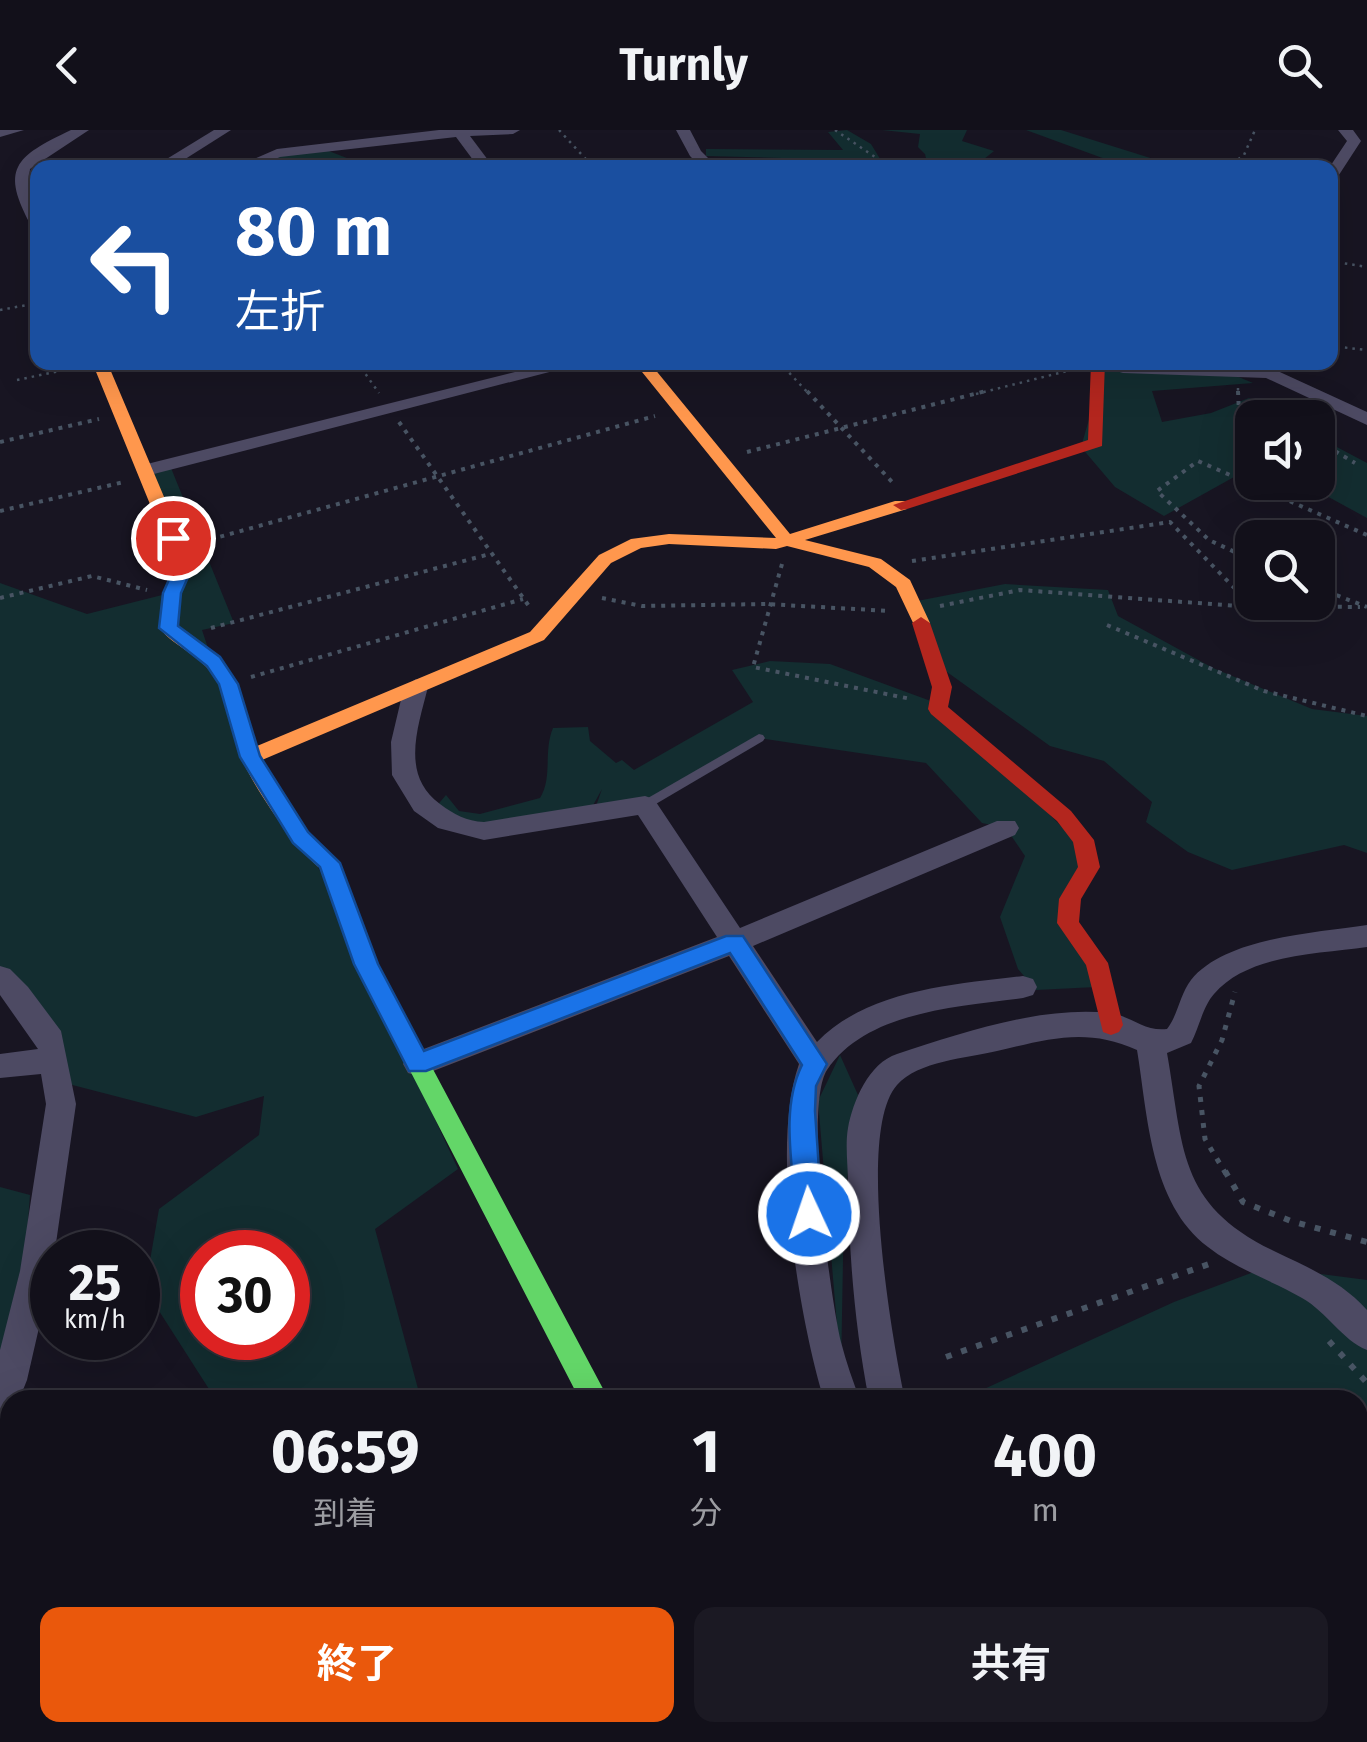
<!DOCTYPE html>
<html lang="ja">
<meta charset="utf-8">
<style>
:root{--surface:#12101a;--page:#1b1923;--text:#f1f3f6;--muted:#9c9da2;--line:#313039;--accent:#ea580c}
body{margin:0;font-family:"Fira Sans","Noto Sans JP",sans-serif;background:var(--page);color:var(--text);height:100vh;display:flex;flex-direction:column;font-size:38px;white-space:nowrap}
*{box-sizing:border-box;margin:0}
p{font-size:32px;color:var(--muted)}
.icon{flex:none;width:55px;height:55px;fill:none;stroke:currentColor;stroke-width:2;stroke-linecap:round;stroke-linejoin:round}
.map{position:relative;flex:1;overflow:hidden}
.drawer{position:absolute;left:0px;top:1260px;width:1368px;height:352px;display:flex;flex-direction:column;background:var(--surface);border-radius:30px 30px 0 0;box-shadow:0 10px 40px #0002,0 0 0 2px var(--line)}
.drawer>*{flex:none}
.guide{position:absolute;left:30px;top:30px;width:1308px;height:210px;border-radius:20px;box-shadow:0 10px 40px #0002,0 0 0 2px var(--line);background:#1a4fa0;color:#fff;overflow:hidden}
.tools{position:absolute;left:1235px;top:270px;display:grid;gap:20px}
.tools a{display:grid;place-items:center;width:100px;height:100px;border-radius:20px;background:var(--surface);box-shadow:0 10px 40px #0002,0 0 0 2px var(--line);font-size:50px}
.speed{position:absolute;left:30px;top:1100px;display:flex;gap:20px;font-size:50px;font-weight:700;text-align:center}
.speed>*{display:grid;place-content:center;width:130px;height:130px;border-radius:50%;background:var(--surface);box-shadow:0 10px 40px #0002,0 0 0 2px var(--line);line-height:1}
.speed small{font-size:25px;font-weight:400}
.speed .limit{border:15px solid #d22;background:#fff;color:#111}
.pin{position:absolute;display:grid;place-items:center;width:85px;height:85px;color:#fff;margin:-42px;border:5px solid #fff;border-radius:50%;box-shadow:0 2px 10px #0007}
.me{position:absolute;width:110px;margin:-55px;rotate:357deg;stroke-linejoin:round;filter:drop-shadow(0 0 8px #0008)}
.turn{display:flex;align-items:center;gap:35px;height:210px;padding:0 40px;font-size:45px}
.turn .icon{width:130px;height:130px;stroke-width:2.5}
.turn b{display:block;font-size:70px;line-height:85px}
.eta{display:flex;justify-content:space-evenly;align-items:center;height:170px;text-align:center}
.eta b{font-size:60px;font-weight:700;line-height:70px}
.action{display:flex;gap:20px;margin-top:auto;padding:20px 40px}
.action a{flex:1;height:115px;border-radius:20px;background:var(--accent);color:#fff;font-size:40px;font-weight:700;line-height:115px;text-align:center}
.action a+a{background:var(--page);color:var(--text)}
header{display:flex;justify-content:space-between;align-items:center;height:130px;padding:0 40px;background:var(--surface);font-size:45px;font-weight:700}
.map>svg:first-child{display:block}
</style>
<header><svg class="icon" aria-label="back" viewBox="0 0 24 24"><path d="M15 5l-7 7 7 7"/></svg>Turnly<svg class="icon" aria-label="search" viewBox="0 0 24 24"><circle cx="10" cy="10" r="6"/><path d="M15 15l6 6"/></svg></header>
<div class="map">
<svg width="1367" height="1612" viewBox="0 0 1367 1612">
<rect width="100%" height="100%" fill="#181522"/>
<g fill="#132d30" fill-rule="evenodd">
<polygon points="847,0 871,14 885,37 822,37 822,29 706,26 706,19 843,20 828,2"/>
<polygon points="882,0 967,0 962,11 994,21 974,37 928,37 925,24 918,17 920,4"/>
<polygon points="1026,0 1061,0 1179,37 1127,37"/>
<polygon points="321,18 370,37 242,38 293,22"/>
<polygon points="1096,233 1239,233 1108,233 1229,243 1253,253 1152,261 1162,292 1211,283 1249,268 1283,287 1252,288 1252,337 1164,386 1115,357 1081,317 1105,234"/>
<polygon points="1318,307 1367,333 1367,388 1303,353 1318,352"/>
<path d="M171,338L234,493L202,500L210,524L320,741L458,1039L375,1099L421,1270H216L145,1159L159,1079L259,1005L264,966L196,987L57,951L0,851V453L87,484L170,463L183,433L147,342ZM202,1122H288V1208H202Z"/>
<polygon points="1005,454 1108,460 1118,486 1213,538 1312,579 1367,586 1367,723 1344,715 1232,740 1188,722 1146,692 1152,672 1104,631 1050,616 940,537 917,471"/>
<path d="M770,531L830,534L939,574L1085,720L1070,770L1096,857L1036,860L1018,839L1000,787L1025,726L1006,698L982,693L926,633L759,608L658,672L596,676L602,659L591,679L472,701L435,678L446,665L459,681L480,684L540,668C553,647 543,622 553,598L588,597L590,611L616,633L622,630L634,640L753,572L732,540Z"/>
<polygon points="840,925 858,965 844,1073 841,1242 818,971"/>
<polygon points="0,1057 30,1065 19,1212 0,1252"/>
<polygon points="1267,1137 1367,1150 1367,1612 722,1612 726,1602 1358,1602 1358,1270 960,1270 1174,1172"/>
<polygon points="132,1602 696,1602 696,1603 693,1612 129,1612"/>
</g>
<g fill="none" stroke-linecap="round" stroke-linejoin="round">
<g stroke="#485463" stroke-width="2.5" stroke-dasharray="2.5 5" stroke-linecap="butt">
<polyline points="559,0 594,38"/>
<polyline points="835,0 878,29 882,38"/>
<polyline points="1226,38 1244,25 1255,0"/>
<polyline points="1330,131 1367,137"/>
<polyline points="0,180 38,173"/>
<polyline points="1330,216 1367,220"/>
<polyline points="357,232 379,263"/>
<polyline points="779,232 809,264"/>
<polyline points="17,250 78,237"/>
<polyline points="1238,258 1238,264"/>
<polyline points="976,264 1075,239"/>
</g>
<g stroke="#485463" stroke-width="4" stroke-dasharray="4 6" stroke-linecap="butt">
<polyline points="807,261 894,354"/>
<polyline points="1238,261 1239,283 1271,288"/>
<polyline points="399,292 531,479"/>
<polyline points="1318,311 1355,333"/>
<polyline points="0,312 99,289"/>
<polyline points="747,322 986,261"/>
<polyline points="0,381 124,352"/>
<polyline points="201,412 655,286"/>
<polyline points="1252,430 1209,410 1157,361 1198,331 1367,405"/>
<polyline points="912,431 1170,392 1251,475"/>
<polyline points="782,434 753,537 911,569"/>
<polyline points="1318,458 1367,477"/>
<polyline points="0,468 92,446 147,460"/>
<polyline points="602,468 642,476 766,474 890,481"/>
<polyline points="940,476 1020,460 1238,476 1360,477"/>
<polyline points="1107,495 1264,561 1367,586"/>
<polyline points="211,498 490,424"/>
<polyline points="251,547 523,469"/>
</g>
<polyline stroke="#485463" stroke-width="5" stroke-dasharray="5 8" stroke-linecap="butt" points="1226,1044 1205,1009 1199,956 1222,910 1235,862"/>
<g stroke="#485463" stroke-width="6" stroke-dasharray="6 10" stroke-linecap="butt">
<polyline points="1225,1041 1243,1072 1291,1091 1367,1112"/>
<polyline points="1329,1211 1367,1253"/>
<polyline points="946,1227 1209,1134"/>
<polyline points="729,1602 733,1612"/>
</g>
<polygon fill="#4d4a63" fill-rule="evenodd" points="759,604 763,605 765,608 763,611 649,678 641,678 639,675 641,672"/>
<g fill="#4d4a63" fill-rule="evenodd">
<polygon points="0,0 24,0 0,7"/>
<path d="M71,0H89L30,39C27,59 38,77 38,99L32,97C0,39 14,27 71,0Z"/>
<polygon points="214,0 231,0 171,38 152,38"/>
<polygon points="439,0 520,0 513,4 470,6 494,38 479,38 456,7 280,27 254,38 233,38 277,19"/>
<polygon points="676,0 690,0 701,21 718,38 702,38 690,26"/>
<polygon points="1338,0 1353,0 1361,11 1335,51 1330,53 1329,38 1347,11"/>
<polygon points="555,232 588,232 146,346 136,340 139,336"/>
<polygon points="1086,232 1269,237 1367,282 1367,295 1266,248 1123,243"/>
<path d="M416,549L428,557C418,597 400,645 440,674C455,685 466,691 484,692L645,666L654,669L740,798L997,691H1015L1019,698L1015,705L753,816L817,912C867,860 955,854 1023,846L1033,849L1037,857L1033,865L1023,868C961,876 866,881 827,940C804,975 830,1166 841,1212C846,1232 853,1251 860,1270H824C799,1188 770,1015 799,934L729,826L428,943L418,946L408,943L403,934L408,925L717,807L638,685L484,710L438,698L414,681L392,645L391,612L404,557Z"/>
<path d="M1367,795V817C1319,824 1248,824 1214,864C1203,876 1199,898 1191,913L1167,923C1184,1019 1177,1075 1276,1122C1309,1138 1341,1151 1367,1180V1220C1342,1210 1327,1182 1302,1168C1271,1150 1236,1139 1208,1117C1150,1073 1148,986 1137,920C1086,897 1049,909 997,921C967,928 918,931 897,955C856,1001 892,1209 905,1270H869C855,1198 849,1126 848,1053C848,1036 845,1015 848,998C853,971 869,933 897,924C962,903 1039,876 1109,883C1130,885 1144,902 1167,899C1178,885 1180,864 1191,850C1226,807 1316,803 1367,795Z"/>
<polygon points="0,836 10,839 28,857 61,901 76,974 52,1141 27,1250 19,1270 10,1270 10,1285 0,1289 0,1220 20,1141 46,974 41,944 0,948 0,924 38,919 0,865"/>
</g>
<polygon fill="#63d668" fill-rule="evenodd" points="330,728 341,736 377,834 609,1270 580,1270 355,834 319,736"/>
<path fill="#ff974d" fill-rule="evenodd" d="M92,232H107L192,433L181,463L177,496C238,539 236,547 257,616L530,502L599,425L631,409L669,404L776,408L634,232H649L790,404L895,371H907V379L805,410L881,429L910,450L930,493L921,499L915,497L896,457L869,437L787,416L776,419L669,414L641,418L611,433L544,510L262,630L308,702L341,736L330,744C305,736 247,648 239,622C231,599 229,570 216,549C202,526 176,518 159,498L163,463L174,433Z"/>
<g fill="#b3261e" fill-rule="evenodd">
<polygon points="1105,232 1102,316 907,379 901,380 893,375 1088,310 1091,233"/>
<polygon points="921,487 930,493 952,557 948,577 1071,681 1094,710 1100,737 1081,769 1079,792 1108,833 1123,895 1119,902 1111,905 1103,902 1086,835 1057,793 1059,769 1078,737 1073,712 1057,691 931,584 928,579 932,557 912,493"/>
</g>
</g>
<path fill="#1a73e8" stroke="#114b97" stroke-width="2.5" d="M173,403L182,408L193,436L181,463L178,496L220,527L238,554L260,626L308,702L340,733L378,834L424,921L726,806H743L827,934L816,956L815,981L822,1084L818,1092L809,1096L800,1092L796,1084C793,1036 780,979 802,935L730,823L426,941H409L354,834L320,737L293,713L240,627L219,554L207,536L159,498L163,463L175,436L165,408Z"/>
</svg>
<div class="tools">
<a><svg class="icon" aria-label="sound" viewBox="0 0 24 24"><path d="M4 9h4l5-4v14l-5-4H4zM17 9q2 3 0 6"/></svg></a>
<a><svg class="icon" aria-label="search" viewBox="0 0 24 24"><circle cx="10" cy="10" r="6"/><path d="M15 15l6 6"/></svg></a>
</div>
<div class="speed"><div>25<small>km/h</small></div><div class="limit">30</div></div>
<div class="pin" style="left:173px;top:408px;background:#d93025"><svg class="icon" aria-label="arrive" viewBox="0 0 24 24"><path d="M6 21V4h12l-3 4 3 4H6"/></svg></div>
<svg class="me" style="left:809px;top:1084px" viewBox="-20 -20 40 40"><circle r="17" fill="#1a73e8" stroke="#fff" stroke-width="3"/><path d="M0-11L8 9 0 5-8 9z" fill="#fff"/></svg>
<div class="guide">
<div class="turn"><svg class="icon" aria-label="left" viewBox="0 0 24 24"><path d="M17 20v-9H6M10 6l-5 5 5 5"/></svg><div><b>80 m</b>左折</div></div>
</div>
<section class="drawer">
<div class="eta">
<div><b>06:59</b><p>到着</p></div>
<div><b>1</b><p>分</p></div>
<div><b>400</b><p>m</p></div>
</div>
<div class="action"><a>終了</a><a>共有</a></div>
</section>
</div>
